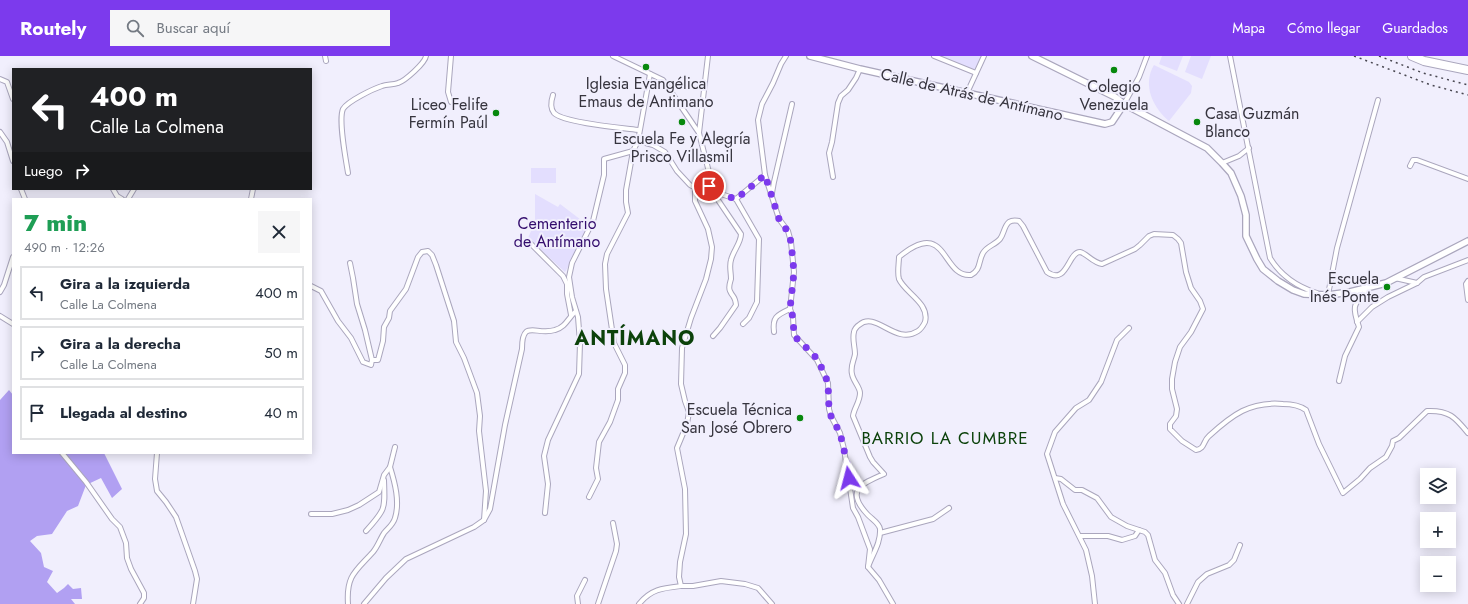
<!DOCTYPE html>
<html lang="es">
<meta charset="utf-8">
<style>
:root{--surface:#fff;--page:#f6f6f7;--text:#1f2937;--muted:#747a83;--line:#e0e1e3;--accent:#7c3aed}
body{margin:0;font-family:Jost,sans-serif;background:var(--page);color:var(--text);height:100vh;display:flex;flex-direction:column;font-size:15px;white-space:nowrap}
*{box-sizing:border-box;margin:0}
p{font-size:13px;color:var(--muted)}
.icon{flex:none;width:22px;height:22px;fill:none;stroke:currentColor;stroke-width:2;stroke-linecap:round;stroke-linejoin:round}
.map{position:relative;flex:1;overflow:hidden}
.details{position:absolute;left:12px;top:142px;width:300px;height:256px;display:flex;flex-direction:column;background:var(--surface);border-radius:0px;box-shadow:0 2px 10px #0003}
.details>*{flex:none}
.top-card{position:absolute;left:12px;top:12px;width:300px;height:122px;border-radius:0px;box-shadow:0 2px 10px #0003;background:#202124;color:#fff;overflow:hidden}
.controls{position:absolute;left:1420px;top:412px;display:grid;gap:8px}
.controls a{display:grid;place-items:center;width:36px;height:36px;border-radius:0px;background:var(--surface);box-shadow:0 2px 10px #0003;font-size:20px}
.pin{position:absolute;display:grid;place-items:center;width:34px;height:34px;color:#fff;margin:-17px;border:2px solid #fff;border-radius:50%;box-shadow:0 1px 4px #0007}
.me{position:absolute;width:44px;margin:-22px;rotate:351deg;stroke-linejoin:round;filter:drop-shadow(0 0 3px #0008)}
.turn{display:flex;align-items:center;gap:14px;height:84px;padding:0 12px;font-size:18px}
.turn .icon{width:52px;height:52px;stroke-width:2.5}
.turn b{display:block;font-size:28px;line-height:34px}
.then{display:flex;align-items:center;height:38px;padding:0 12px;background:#0003;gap:8px;font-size:15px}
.round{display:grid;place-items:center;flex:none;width:42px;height:42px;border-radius:0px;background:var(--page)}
.overview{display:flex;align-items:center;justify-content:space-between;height:68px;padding:0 12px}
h1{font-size:24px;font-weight:800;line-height:30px;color:#1e9e55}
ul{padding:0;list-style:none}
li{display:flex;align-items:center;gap:12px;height:54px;margin:0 8px 6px;padding:0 4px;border:2px solid var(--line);border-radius:0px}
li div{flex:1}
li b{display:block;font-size:15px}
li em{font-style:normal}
header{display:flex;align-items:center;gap:24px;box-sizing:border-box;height:56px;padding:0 20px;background:var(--accent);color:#fff}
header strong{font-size:19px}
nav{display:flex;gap:22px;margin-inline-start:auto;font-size:14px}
.search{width:280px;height:36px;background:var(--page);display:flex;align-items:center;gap:10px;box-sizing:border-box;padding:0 14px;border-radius:0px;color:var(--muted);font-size:15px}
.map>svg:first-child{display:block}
</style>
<header>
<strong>Routely</strong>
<div class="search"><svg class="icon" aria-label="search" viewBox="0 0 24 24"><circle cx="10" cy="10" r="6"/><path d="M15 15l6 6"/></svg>Buscar aquí</div>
<nav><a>Mapa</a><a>Cómo llegar</a><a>Guardados</a></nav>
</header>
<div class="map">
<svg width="1468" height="548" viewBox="0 0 1468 548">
<rect width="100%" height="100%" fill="#f1effd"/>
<g fill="#e3defe">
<polygon points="934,0 984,0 976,17"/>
<polygon points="1162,0 1183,0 1177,15 1159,8"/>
<polygon points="1191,0 1211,0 1202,23 1185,16"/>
<path d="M1154,9L1189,26L1192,30L1191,37L1169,65C1153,52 1142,29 1154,9Z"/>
<rect x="531" y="112" width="25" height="15"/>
<polygon points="535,138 558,151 560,148 589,170 579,192 565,216 528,182 535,166"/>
</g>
<polygon fill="#b1a0f2" points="9,334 13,339 13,397 104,397 122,433 112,442 101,422 86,429 78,450 67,455 52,478 37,480 30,485 41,497 44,511 53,515 47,526 57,537 64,532 68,528 73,533 81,532 82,543 71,543 75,548 0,548 0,344"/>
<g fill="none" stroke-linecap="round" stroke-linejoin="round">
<defs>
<g id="minor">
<polyline points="325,0 326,5"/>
<polyline points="613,0 663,24 699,77"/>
<polyline points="708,0 699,77 711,124 709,130"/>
<polyline points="786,0 781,8 773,27 762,48 758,64 765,119 779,163 788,175 791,186 794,216 790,253 793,261 794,279 817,304 828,327 829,353 831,360 840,377 844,393 853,452 858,461 870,493 868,511 879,524 893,548"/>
<polyline points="934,0 976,17"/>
<path d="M1230,0L1270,202C1281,220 1298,231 1317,237"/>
<polyline points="0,23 7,26 13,43"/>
<polyline points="967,37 984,0"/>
<path d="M553,39C551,45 550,52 554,57C564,67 623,72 639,74"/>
<polyline points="451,46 448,36 451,0"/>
<polyline points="1124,48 1139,21 1147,0"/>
<polyline points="0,76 7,86 13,105"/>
<polyline points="638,85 653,89 665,96 677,115 690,129 699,134 709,130"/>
<polyline points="1222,107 1239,100 1249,92"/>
<polyline points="1410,110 1413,104 1417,104 1468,123"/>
<path d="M348,117C346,104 338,64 343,53C348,45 373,33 382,30C387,28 393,29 398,27C405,25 425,7 426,0"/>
<polyline points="833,121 829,97 832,86 838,47 841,40 848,34 856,22 860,13"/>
<polyline points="709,130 721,138 736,143 765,119"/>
<polyline points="695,131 695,145 708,173 712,191 711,203 706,223 691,262 682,292 681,328 685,345 689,356 687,368 677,392 685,433 686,478 680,506 679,521 681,530 693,530 721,525 745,528 758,532 772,548"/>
<polyline points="21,133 25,143"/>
<polyline points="113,133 117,140 122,143"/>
<polyline points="772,137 774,126 792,48"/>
<polyline points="128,143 134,133"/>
<polyline points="251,143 253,133"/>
<polyline points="736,143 759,183 757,246 749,262 743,268"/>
<polyline points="529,186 563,220 567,228 567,238 571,259"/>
<polyline points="350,207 353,222 357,248 365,274 372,304"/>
<polyline points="1395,222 1417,227"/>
<polyline points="1468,225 1466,228 1468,244"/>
<polyline points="311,230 321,235 338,265 351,282 363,306 371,309 372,304 378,304 383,285 384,271 389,262 390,255 406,233 418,201 422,196 428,195 432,199 436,209 454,265 456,286 464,302 477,337 480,360 479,375 486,435 484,464"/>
<polyline points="0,236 4,229 13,201"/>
<polyline points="1328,239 1337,192 1378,44"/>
<polyline points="0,260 13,268"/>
<polyline points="1357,266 1372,251 1388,241 1417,227 1424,221 1468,204"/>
<path d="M774,276C772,261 777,259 790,253"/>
<path d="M713,280L720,272L736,249C735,239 733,242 730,235C728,231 730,227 731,223C731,216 729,210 731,204C733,195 741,187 741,178L718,144L715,135"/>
<path d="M1339,325L1345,300L1359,271C1351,248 1354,249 1369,231"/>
<polyline points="62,397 86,426 112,463 120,471 126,487 127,502 131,513 144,537 144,542 140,548"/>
<polyline points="157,397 155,423 157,435 166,446 176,461 195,515 197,523 193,548"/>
<polyline points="1055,422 1061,423 1075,434 1082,434 1097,442 1111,461 1127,470 1139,474"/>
<polyline points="589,441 598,423 596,412 599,386 610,366 618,344 618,333 625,317 625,309 614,287 606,233 605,208 607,198 628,157 626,146 626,134 633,95 638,85 650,18"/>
<polyline points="545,457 548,428 544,400 548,384 579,318 580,287 578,261 572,241 569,221 572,207 593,165 604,119 604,103 633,95"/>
<polyline points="311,458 332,458 348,454 359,449 379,436 384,419 390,411 395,391"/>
<path d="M366,475C386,453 385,453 384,424"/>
<polyline points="880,477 933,463 949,452"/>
<polyline points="1080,480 1108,480 1122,484 1135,480 1139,474 1145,476 1148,479 1155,504 1165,517 1173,539 1179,548"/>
<path d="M868,511C872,499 881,487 880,473C879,467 873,464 868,459C845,435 860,428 884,418L873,406L870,401L853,360C854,352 860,346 860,337C860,331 853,325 852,318C850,310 854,305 855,298C855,291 852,283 854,276C854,274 857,270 859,269C876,254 895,290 918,275C921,273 923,270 925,266C930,247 905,237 899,223C897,217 899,207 899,201C948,160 941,222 971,219C981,214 978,206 983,197C987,190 995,189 1000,183C1004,178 1004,170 1009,166C1012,164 1015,164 1019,165L1023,170L1047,216C1067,230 1068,196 1080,196C1086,197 1093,207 1102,208L1135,193L1140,189L1149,180L1154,178L1173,179L1178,183L1181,187L1186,216L1191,232L1200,245L1203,253L1191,276L1180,291L1175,306L1172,323V333L1177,353L1176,360L1170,368V373L1182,385L1196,394C1205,393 1203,385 1209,380C1232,359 1250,345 1283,348C1291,348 1299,349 1306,354L1319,388L1343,437L1360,423L1370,412L1386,401L1392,390L1393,385L1399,382L1427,355C1449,354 1455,361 1468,377"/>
<path d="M348,548C346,519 356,515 373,496C378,490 380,483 384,477C388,472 393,469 395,462C400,446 395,427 390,411"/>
<path d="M364,548L386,522L406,503L474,471L484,464L490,453L505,369L522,293C522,262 536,280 555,274C566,271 568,262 576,255"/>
<polyline points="578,548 577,540 585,524"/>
<polyline points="598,548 616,495 617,488 613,467"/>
<path d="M639,548C651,533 663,532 681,530"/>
<polyline points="1095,548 1092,520 1086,494 1063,448 1047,398 1055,376 1076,352 1089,344 1101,326 1117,284 1129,272"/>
<polyline points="1187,548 1198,526 1207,518 1229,509 1234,504 1240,489"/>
</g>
<g id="tertiary">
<polyline points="810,0 860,13 1105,68 1112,66 1124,48"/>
<polyline points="1032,0 1115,41 1124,48 1207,92 1222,107 1231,117 1241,140 1246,159 1246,180 1257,203 1263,213 1278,225 1293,234 1304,238 1328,239 1350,236 1386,227 1468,185"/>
</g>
<polyline id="motorway" points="1412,0 1424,5 1468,14"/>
</defs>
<use href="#minor" stroke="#aaa6bd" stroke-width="6"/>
<use href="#tertiary" stroke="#aaa6bd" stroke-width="8"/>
<use href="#motorway" stroke="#aaa6bd" stroke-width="10"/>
<use href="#minor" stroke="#fff" stroke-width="4"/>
<use href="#tertiary" stroke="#fff" stroke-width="5.5"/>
<use href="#motorway" stroke="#fff" stroke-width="8"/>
<g stroke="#4a4852" stroke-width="1.5" stroke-dasharray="2 4" stroke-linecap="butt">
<polyline points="1354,0 1431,29 1468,39"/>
<polyline points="1379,0 1423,17 1468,29"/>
</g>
</g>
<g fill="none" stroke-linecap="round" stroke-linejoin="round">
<polyline stroke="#7c3aed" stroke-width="7" stroke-dasharray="0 12.6" points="709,130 721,138 736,143 765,119 779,163 788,176 791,186 794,216 790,253 793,261 794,280 812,297 818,304 824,317 828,327 829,353 831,360 840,377 847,407 849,422"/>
</g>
<g fill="#07880d" stroke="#f1effd" stroke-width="1.5">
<circle cx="646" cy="11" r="4"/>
<circle cx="1114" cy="14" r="4"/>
<circle cx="496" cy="57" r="4"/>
<circle cx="682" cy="66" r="4"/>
<circle cx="1197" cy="66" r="4"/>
<circle cx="1387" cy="231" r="4"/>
<circle cx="800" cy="362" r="4"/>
</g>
<g text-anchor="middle" stroke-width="4" stroke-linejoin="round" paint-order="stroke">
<g font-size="16" fill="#36343e" stroke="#f1effd">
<text x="646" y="33">Iglesia Evangélica<tspan x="646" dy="18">Emaus de Antimano</tspan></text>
<text x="1114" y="36">Colegio<tspan x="1114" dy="18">Venezuela</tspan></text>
<text x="488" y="54" text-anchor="end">Liceo Felife<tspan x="488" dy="18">Fermín Paúl</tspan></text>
<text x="1205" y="63" text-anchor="start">Casa Guzmán<tspan x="1205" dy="18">Blanco</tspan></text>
<text x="682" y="88">Escuela Fe y Alegría<tspan x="682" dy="18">Prisco Villasmil</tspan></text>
<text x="1379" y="228" text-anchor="end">Escuela<tspan x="1379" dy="18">Inés Ponte</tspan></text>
<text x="792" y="359" text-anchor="end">Escuela Técnica<tspan x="792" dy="18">San José Obrero</tspan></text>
</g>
<g font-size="16" fill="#36343e" stroke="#f1effd">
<text transform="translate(972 38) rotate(13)" y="6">Calle de Atrás de Antímano</text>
</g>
<g font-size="16" fill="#330c6d" stroke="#f1effd">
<text x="557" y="173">Cementerio<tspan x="557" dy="18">de Antímano</tspan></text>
</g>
<g font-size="17" letter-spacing="1" fill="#0c420b" stroke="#f1effd">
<text x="945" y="388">BARRIO LA CUMBRE</text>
</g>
<g font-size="20" font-weight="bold" letter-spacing="1" fill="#0c420b" stroke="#f1effd">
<text x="635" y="289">ANTÍMANO</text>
</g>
</g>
</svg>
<div class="controls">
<a><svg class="icon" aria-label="layers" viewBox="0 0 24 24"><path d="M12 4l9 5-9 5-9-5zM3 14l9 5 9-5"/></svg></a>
<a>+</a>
<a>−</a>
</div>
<div class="pin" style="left:709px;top:130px;background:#d93025"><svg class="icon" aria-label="arrive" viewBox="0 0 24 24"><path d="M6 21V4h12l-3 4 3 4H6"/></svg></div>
<svg class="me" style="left:849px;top:422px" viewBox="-20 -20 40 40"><path d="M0-17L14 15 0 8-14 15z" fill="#7c3aed" stroke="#fff" stroke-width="4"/></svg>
<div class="top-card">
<div class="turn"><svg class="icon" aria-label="left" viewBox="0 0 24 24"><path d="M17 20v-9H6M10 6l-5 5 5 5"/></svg><div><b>400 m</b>Calle La Colmena</div></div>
<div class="then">Luego<svg class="icon" aria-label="right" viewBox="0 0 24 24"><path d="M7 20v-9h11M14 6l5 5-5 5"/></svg></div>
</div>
<section class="details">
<div class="overview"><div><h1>7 min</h1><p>490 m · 12:26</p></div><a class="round"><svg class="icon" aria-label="close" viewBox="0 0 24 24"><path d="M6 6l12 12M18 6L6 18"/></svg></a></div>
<ul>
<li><svg class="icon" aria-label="left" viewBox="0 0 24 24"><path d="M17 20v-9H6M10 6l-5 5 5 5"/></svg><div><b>Gira a la izquierda</b><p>Calle La Colmena</p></div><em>400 m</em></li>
<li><svg class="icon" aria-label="right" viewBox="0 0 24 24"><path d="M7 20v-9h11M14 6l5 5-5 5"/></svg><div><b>Gira a la derecha</b><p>Calle La Colmena</p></div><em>50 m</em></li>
<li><svg class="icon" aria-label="arrive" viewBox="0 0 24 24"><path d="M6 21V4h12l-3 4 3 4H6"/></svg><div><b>Llegada al destino</b></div><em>40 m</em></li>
</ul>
</section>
</div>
